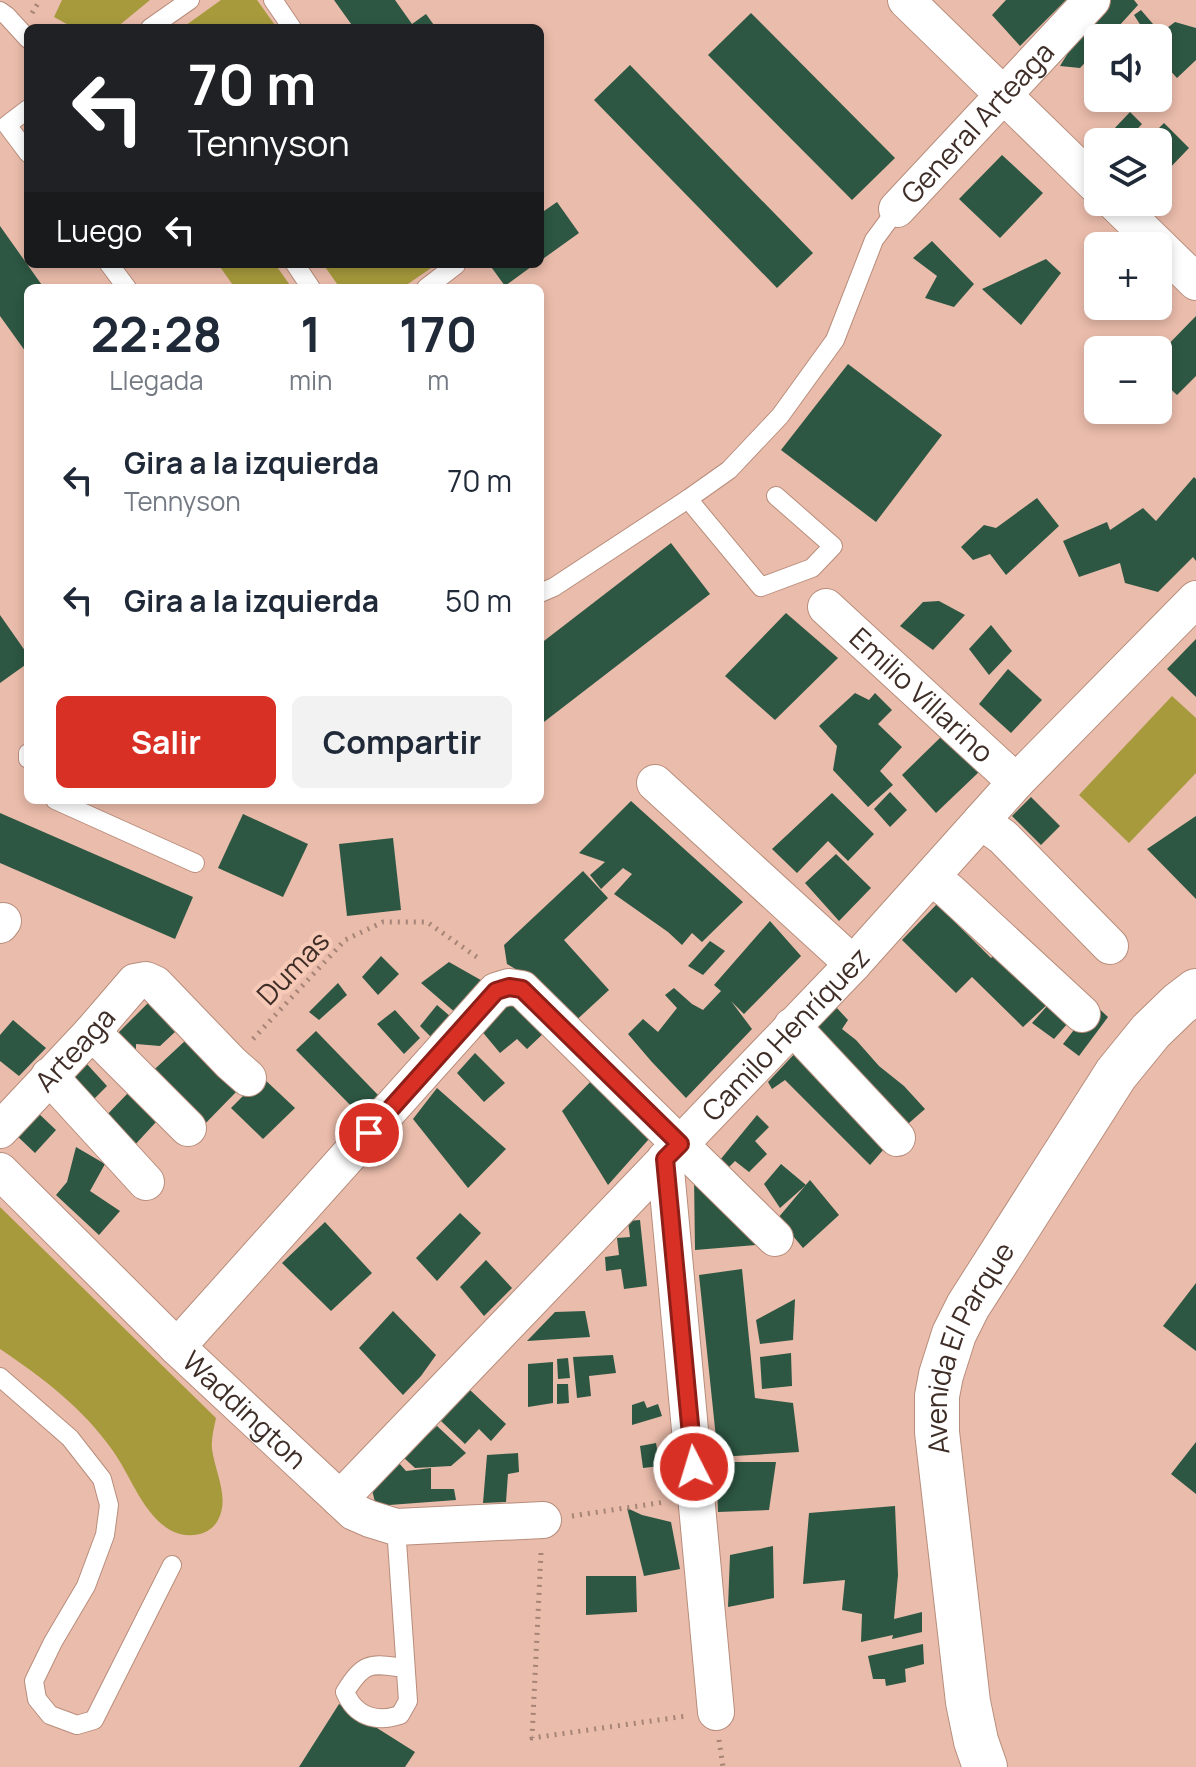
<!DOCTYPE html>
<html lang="es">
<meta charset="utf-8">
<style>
:root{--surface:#fff;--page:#f2f2f3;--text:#1f2937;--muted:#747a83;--accent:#d93025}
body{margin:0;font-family:Manrope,sans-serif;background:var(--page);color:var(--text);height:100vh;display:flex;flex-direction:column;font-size:30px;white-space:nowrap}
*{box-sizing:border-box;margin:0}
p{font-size:26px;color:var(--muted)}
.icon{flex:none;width:44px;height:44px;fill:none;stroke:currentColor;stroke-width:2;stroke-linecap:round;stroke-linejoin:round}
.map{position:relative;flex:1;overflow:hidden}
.drawer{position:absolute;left:24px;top:284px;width:520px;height:520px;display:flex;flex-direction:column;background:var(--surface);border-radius:12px;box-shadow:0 4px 12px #0003}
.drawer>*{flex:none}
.banner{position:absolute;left:24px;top:24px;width:520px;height:244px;border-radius:12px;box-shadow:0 4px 12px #0003;background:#202124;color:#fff;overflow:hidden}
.buttons{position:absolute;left:1084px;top:24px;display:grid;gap:16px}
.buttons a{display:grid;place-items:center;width:88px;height:88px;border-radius:12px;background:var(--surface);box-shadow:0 4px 12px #0003;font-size:40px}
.pin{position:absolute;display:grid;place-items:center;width:68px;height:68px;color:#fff;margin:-34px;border:4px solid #fff;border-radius:50%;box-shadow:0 2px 8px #0007}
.me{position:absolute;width:88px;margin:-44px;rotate:355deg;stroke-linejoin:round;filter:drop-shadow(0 0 6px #0008)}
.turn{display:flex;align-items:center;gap:28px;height:168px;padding:0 32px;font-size:36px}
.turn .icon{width:104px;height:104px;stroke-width:2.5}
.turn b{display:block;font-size:56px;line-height:68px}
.then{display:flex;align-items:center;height:76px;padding:0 32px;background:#0003;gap:16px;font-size:30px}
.eta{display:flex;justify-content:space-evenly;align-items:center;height:136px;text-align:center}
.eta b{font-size:48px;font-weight:700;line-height:56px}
.primary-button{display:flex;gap:16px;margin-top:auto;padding:16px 32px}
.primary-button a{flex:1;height:92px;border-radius:12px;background:var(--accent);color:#fff;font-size:32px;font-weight:700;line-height:92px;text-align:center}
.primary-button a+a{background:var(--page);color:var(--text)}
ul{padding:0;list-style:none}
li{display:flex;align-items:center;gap:24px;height:120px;padding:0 32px}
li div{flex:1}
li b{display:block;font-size:30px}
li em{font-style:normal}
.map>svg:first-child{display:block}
</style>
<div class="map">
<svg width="1196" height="1767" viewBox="0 0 1196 1767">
<rect width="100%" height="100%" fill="#eabcab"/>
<g fill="#a69a3c">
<polygon points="62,0 150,0 116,28 74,28 54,17"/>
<polygon points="221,0 257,0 277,28 182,28"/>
<polygon points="218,264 275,264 292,288 235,288"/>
<polygon points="323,264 437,264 402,288 340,288"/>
<polygon points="1172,696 1196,718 1196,773 1129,843 1079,795"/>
<path d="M0,1207L216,1418C214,1428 211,1439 212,1449C215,1472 230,1498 218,1520C209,1537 186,1539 170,1530C142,1513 131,1476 113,1451C83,1408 42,1377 0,1349Z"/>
</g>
<g fill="#2d5743">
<polygon points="334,0 395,0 412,24 426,14 436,28 354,28"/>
<polygon points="1006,0 1066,0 1020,46 992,15"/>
<polygon points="1111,0 1134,0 1138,5 1108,38 1098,38 1098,49 1080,68 1060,66 1079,35"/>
<polygon points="1141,10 1153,24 1167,28 1175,22 1196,28 1196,60 1177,78 1165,65 1158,70 1158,38 1134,38 1141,26 1134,15"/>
<polygon points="751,13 895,158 852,200 708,55"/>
<polygon points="630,65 813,253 777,288 594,100"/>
<polygon points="1130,112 1142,124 1125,142 1121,142 1112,131"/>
<polygon points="1164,123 1189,148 1164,174 1158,169 1158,142 1145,142"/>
<polygon points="1002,155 1043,193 1000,238 959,199"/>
<polygon points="557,202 579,233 540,261 540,205 544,211"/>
<polygon points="0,226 44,288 28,288 28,355 0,316"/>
<polygon points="932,241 974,284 954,307 925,298 937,276 913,258"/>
<polygon points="1046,259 1061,273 1021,325 982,289"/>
<polygon points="489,264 535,264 505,286"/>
<polygon points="1196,316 1196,376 1177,395 1158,377 1158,355"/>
<polygon points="848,364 942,435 876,522 781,450"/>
<polygon points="1194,477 1196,479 1196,561 1193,557 1158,592 1125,583 1120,563 1079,577 1063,541 1107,522 1110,530 1143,508 1156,521"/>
<polygon points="1037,498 1059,526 1006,575 990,554 973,560 961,547 984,525 996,528"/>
<polygon points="671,543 710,594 540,725 540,644"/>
<polygon points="939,601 965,615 933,650 900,626 923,602"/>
<polygon points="786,613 838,658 775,720 725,676"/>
<polygon points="0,615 28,655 28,663 0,683"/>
<polygon points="991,625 1012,651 989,675 969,649"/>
<polygon points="1196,639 1196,697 1167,669"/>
<polygon points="1008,669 1042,700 1011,733 979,704"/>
<polygon points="855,693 869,700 875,693 892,710 878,724 902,747 880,771 893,785 868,807 833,770 837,746 819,726"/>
<polygon points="944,734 980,771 936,813 902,775"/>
<polygon points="890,792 907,810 890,827 874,809"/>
<polygon points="832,793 874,834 848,861 828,841 797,873 772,849"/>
<polygon points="1031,797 1060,826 1041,845 1012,816"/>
<polygon points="631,801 743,902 702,942 692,933 682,945 668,932 614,894 632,874 623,868 601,889 590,875 605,862 579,853"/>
<polygon points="0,813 193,897 175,939 0,863"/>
<polygon points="243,814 308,844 283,897 218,868"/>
<polygon points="1196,816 1196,899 1147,849"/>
<polygon points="393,838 401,910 347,916 339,844"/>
<polygon points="836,854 871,888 839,921 805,883"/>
<polygon points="583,871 608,898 564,940 609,990 570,1026 525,975 507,964 504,945"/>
<polygon points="937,904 991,958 998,951 1051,1001 1023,1027 972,977 956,993 902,940"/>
<polygon points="770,921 801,956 744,1014 731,1001 752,1029 686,1098 651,1061 628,1034 643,1019 658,1032 677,1008 665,995 674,988 692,1004 703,1010 721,991 714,985"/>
<polygon points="710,941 725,951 703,975 688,966"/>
<polygon points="381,956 399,974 378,995 362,977"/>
<polygon points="449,962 486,983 457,1014 421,983"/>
<polygon points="338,983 347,995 319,1020 309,1012"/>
<polygon points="512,997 546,1031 527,1049 517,1039 500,1053 480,1029"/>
<polygon points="1055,997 1075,1015 1054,1039 1032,1023"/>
<polygon points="148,1003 175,1032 160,1046 136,1044 136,1064 108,1043"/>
<polygon points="1094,1004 1108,1017 1079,1056 1063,1044"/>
<polygon points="437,1005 451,1017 433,1039 420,1026"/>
<polygon points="836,1007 848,1020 842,1029 856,1040 879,1066 904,1086 925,1109 901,1130 807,1033"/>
<polygon points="395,1010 420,1038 404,1054 377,1024"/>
<polygon points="13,1020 46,1048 19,1076 0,1061 0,1035"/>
<polygon points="316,1031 378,1095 359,1114 296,1050"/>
<polygon points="186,1040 238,1090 198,1131 143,1080"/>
<polygon points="799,1049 891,1141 870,1165 785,1080 772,1089 768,1082"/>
<polygon points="475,1053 505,1083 484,1102 457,1073"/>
<polygon points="86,1063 107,1086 88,1105 69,1081"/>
<polygon points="599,1073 657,1130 608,1185 562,1111"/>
<polygon points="262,1077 295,1108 263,1139 231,1108"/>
<polygon points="437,1088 506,1149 468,1188 413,1119"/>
<polygon points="128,1093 156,1122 132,1148 103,1119"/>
<polygon points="36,1111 56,1130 35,1153 15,1134"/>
<polygon points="757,1115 769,1127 755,1141 767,1154 749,1172 735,1161 729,1167 720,1160"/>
<polygon points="76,1147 105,1164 90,1191 120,1211 99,1235 56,1195 67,1182"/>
<polygon points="781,1164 806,1185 780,1208 764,1184"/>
<polygon points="694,1176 756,1245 695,1250"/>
<polygon points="810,1180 839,1215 803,1248 778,1218"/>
<polygon points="460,1213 481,1233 437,1281 416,1258"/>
<polygon points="640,1220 647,1286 624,1289 621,1269 606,1271 605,1257 619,1255 617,1238 630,1237 628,1221"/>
<polygon points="325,1222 372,1273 331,1311 282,1263"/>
<polygon points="486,1260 512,1288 484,1316 460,1287"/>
<polygon points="742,1269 755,1398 793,1403 799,1452 718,1457 699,1275"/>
<polygon points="1196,1283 1196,1351 1163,1326"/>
<polygon points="795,1299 793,1340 760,1344 756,1320"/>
<polygon points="393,1311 436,1355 421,1376 403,1395 359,1348"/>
<polygon points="585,1311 590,1337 527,1341 555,1312"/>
<polygon points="791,1353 792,1386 762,1389 760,1357"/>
<polygon points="613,1355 616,1373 589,1376 591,1396 577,1398 573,1357"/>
<polygon points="568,1358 570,1378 558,1379 557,1359"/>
<polygon points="553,1362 553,1403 528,1407 528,1364"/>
<polygon points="557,1384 568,1384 569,1403 557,1404"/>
<polygon points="470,1390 506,1424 491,1441 479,1429 465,1444 441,1421"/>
<polygon points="644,1401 647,1408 658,1404 662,1416 632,1425 632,1405"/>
<polygon points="437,1426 466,1453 451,1466 415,1468 403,1457"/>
<polygon points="1196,1442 1196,1494 1171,1474"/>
<polygon points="656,1443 660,1466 643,1468 640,1446"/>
<polygon points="518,1453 519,1472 508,1474 506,1502 483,1503 487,1455"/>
<polygon points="398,1462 406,1471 431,1468 431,1489 454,1489 456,1500 376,1506 371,1486"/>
<polygon points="716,1462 776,1462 769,1510 718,1512"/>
<polygon points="895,1506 898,1575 894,1619 922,1612 922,1632 892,1639 893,1635 861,1642 862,1614 842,1610 845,1580 803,1584 809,1513"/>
<polygon points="627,1508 642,1515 671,1522 680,1569 644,1576"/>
<polygon points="773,1546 774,1598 728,1607 730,1555"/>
<polygon points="586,1576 636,1576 637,1612 586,1615"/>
<polygon points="923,1644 924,1664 905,1669 906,1682 886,1686 885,1679 873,1679 868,1656"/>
<polygon points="339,1704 415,1752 405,1767 299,1767"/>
</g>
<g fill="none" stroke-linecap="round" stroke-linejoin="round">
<defs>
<g id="lane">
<polyline points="273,0 292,28"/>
<polyline points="0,11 7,16 28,39"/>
<polyline points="150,28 190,0"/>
<polyline points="28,109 7,125 28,153"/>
<polyline points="109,264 127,288"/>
<polyline points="295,264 311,288"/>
<polyline points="426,288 456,265 455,264"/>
<polyline points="688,499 761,587 812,568 833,546 776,496"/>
<polyline points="540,593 554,587 688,499 729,470 780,416 835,340 874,240 897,209"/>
<polyline points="28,753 28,759"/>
<polyline points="55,800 195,863"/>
<polyline points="0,1377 70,1438 102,1479 109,1505 105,1535 86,1586 53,1642 34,1681 37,1699 50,1715 77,1725 94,1720 172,1565"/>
<path d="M396,1527L408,1701L400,1715C375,1723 355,1716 345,1692C365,1660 371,1664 405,1668"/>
</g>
<g id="street">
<polyline points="906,0 1098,187"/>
<polyline points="1114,202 1196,282"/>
<path id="s1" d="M897,209L1092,0"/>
<path id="s2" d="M826,607L1016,782"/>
<polyline points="655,783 853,964"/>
<polyline points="981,821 1003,837 1110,946"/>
<polyline points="932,878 949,891 1082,1014"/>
<polyline points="0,925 3,921"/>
<polyline points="792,1026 897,1138"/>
<polyline points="92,1032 188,1128"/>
<polyline points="49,1076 146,1182"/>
<path id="s3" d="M0,1130L92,1032L135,982L146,980L155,984L231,1063L248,1078"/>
<polyline points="665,1159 716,1712"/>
<path id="s4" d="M0,1171L177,1347L354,1512L370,1519L396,1527L543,1520"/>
<polyline points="177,1347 496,991 509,987 522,989 775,1238"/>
<path id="s5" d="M340,1499L853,964L1016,782L1196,599"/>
</g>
<g id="primary">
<path id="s6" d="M985,1767L976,1741L968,1702L937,1432V1396L941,1375L954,1334L968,1306L1116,1074L1151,1031L1179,1004L1196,991"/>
</g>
</defs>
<use href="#lane" stroke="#b88d7c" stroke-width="20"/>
<use href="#street" stroke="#b88d7c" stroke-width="38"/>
<use href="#primary" stroke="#b88d7c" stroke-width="46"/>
<g stroke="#a68477" stroke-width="5" stroke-dasharray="2 6" stroke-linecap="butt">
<polyline points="32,13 40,0"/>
<polyline points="253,1039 345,940 383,922 427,922 481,960"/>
<polyline points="572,1516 665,1502"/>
<polyline points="541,1553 532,1738 686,1716"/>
<polyline points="719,1740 723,1767"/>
</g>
<use href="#lane" stroke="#fff" stroke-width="18"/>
<use href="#street" stroke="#fff" stroke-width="36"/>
<use href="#primary" stroke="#fff" stroke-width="44"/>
</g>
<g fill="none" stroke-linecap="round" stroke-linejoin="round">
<defs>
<polyline id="route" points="369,1133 496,991 509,987 522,989 680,1144 665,1159 694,1467"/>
</defs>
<use href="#route" stroke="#8d1f18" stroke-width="20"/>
<use href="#route" stroke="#d93025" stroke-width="14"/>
</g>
<g text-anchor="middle" stroke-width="8" stroke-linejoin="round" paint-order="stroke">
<g font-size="28" fill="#3f2e27" stroke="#f7c9b7">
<text dy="10" stroke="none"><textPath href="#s1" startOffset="118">General Arteaga</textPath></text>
<text dy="10" stroke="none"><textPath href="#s2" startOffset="130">Emilio Villarino</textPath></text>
<text transform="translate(293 968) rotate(-46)" y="10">Dumas</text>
<text dy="10" stroke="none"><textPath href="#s5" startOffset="644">Camilo Henríquez</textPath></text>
<text dy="10" stroke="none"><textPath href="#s3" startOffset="110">Arteaga</textPath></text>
<text dy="10" stroke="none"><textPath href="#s6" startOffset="430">Avenida El Parque</textPath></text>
<text dy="10" stroke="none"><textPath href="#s4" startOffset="342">Waddington</textPath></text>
</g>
</g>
</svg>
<div class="buttons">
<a><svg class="icon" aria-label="sound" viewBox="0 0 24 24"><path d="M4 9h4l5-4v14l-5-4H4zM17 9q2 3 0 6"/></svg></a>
<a><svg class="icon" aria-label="layers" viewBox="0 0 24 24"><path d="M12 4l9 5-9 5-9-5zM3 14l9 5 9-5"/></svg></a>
<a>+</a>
<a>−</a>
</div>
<div class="pin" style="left:369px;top:1133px;background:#d93025"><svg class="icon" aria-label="arrive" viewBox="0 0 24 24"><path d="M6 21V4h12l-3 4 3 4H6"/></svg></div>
<svg class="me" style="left:694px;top:1467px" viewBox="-20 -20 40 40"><circle r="17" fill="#d93025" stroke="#fff" stroke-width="3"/><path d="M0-11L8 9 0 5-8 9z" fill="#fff"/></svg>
<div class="banner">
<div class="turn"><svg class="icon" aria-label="left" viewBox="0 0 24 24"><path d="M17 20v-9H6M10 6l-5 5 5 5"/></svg><div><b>70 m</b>Tennyson</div></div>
<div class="then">Luego<svg class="icon" aria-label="left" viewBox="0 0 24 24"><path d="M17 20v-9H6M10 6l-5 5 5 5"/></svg></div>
</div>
<section class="drawer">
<div class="eta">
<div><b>22:28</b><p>Llegada</p></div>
<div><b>1</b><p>min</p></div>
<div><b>170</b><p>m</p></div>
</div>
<ul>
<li><svg class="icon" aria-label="left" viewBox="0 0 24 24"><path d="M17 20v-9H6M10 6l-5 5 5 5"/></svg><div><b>Gira a la izquierda</b><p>Tennyson</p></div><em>70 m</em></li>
<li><svg class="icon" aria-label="left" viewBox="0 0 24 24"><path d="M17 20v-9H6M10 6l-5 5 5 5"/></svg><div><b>Gira a la izquierda</b></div><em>50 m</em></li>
</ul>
<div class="primary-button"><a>Salir</a><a>Compartir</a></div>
</section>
</div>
